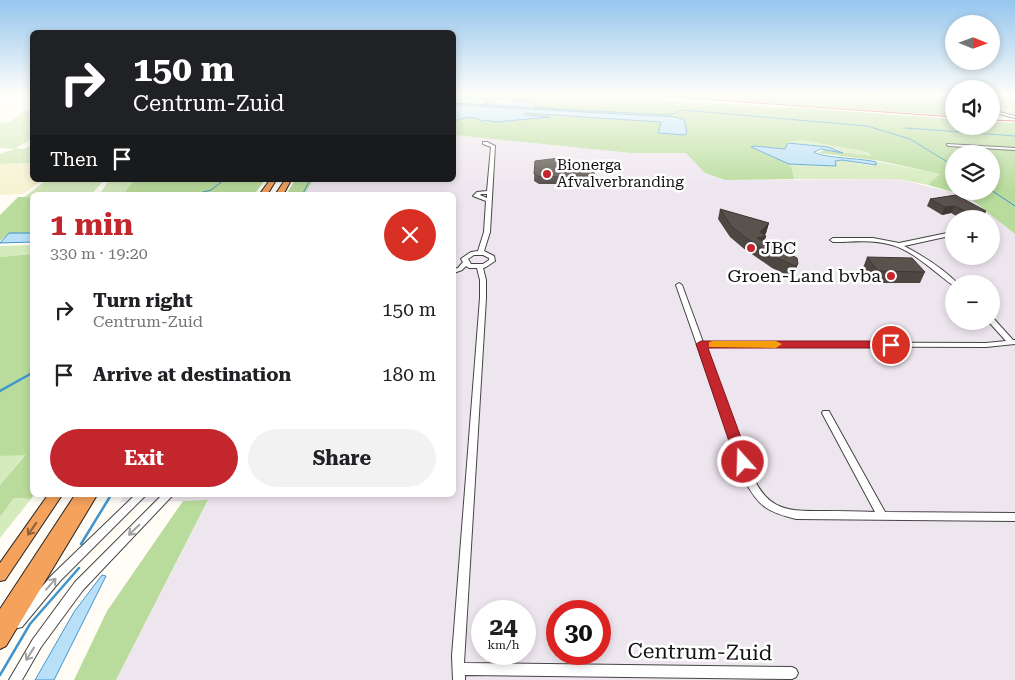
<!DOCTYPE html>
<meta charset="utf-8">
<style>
:root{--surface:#fff;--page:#f2f2f2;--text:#202124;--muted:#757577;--accent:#c4262e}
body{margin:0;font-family:"Roboto Serif",serif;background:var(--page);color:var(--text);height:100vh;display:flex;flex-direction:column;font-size:19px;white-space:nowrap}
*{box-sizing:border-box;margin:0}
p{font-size:16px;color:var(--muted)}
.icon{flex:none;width:28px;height:28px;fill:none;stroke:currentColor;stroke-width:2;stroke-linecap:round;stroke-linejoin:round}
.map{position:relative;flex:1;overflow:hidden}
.panel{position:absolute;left:30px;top:192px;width:426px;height:305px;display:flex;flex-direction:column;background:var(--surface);border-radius:8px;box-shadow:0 2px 8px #0003}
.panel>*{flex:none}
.guide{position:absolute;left:30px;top:30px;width:426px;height:152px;border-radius:8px;box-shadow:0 2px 8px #0003;background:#202124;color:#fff;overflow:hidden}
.needle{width:32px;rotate:91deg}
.tools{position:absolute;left:945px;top:15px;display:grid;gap:10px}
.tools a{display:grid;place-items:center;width:55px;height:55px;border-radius:50%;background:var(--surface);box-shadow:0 2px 8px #0003;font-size:25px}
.speed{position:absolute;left:471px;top:600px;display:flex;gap:10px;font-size:25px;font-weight:700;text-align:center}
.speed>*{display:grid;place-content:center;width:65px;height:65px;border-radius:50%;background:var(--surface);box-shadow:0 2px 8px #0003;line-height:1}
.speed small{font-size:12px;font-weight:400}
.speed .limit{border:8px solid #d22;background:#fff;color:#111}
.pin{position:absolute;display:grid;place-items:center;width:42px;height:42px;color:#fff;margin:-21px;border:2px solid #fff;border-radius:50%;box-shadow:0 1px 5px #0007}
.me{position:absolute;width:55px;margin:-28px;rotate:340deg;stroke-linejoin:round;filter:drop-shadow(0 0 4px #0008)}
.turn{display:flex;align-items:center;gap:18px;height:105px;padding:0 20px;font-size:22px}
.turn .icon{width:65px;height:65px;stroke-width:2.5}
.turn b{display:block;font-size:35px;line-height:42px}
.then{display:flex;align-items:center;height:48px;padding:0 20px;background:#0003;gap:10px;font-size:19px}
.round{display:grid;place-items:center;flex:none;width:52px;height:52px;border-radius:26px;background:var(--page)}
.headline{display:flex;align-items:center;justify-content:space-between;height:85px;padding:0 20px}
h1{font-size:30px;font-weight:700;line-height:38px;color:var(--accent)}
.button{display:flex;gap:10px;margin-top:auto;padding:10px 20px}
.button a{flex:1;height:58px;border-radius:30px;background:var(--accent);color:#fff;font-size:20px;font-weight:700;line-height:58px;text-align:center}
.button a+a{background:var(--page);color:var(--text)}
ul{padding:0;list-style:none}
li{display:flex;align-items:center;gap:15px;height:65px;padding:0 20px}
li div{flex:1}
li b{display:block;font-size:19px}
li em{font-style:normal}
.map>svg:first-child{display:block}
</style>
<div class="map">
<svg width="1015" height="680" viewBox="0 0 1015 680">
<rect width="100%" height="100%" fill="#fffdf5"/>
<g fill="#eee6ef" fill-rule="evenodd">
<polygon points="720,94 859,94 863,99 745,94"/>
<path d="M454,135L631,153H687L705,173L725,180L898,179L967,196L1015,234V680H116L208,501L120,502L124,495H454V195H304L313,180H454ZM954,219H991V256H954ZM954,284H991V321H954ZM482,611H525V654H482ZM558,611H600V654H558Z"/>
</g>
<polygon fill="#f6f3d4" points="32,163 32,180 43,180 23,194 0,195 0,164"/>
<g fill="#d5ebbd">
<polygon points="547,94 601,94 954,119 789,107 787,109"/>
<polygon points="991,95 1001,98 1015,96 1015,116 991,108"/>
<polygon points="24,111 32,111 32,139 16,148 24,149 32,145 32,163 0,164 0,154 14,149 0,148 0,123 10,122"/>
<polygon points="802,140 867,152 871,157 843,153 837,149 787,144 785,142"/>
<polygon points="853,157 941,174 928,185 898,179 794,179 792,168 789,164 836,166 835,161 842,160 873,166 868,160"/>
<polygon points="47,180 103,181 91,195 32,195 32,197 24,197"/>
<polygon points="126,180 134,180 123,195 99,195 108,182"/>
<polygon points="32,245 32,254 0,257 0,246"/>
<polygon points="25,454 0,485 0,456"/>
<polygon points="14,498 31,499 0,538 0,517"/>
</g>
<g fill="#b9dc9c" fill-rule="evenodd">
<path d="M454,94H547L787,109L789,107L954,119V126H991V122L1015,123V234L967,196L928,185L940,174L880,161L818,153L824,150L871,156L867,152L802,140L786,142L789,146L785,149L754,146L789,164L792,168L794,179L725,180L705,173L686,153H631L454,135V121L470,117L479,118L481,121L496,122L548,117L525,115L524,113L662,122L659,133L685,135L687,132L681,118L454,105ZM954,154H991V191H954Z"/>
<polygon points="645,94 745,94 863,99 859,94 937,97 932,94 954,94 954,116"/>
<polygon points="134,180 265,180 254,195 123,195"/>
<polygon points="295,180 313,180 304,195 286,195"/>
<polygon points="18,197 32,197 32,233 9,233 0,241 0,215"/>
<polygon points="32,254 34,495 31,499 14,498 0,517 0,485 25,455 0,456 0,257"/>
<polygon points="208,500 116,680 74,680 107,611 183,501"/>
</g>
<polygon fill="#e6f2cf" points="876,94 931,94 938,98 884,99"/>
<g fill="#b9e0f7" stroke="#3f96cf">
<polygon points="454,96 490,99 483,104 491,104 495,98 534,102 536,104 534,107 556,109 454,103"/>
<path d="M454,105L675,117L684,119L687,132L685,135L658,133L661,122L524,113L525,115L550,117L496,122L484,120L483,122C473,114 464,118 454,121Z"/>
<path d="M788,143L828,147L843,153L821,149L814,152C822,158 861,158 876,162V165L842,160L835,161L836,166L789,164L751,147L754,146L785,149Z"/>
<polygon points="9,233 32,233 32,242 0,243"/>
<polygon points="102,575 106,576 54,680 35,680 74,612"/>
</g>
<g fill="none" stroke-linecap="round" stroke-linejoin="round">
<g stroke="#3f96cf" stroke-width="1">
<polyline points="553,109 670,115 683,110 867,126 910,139 954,166"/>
<polyline points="905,128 1015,136"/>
<polyline points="991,190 1015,206"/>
<polyline points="192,195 211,190 224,180"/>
<polyline points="302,195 309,182 313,180"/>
</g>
<g stroke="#3f96cf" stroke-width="2.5">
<polyline points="0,391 32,373"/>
<polyline points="81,544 111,495"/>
<polyline points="0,675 30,624 79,568"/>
</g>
<defs>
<g id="minor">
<polygon points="936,94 941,94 954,98 954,100"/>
<polygon points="991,110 1015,116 1015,118 991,112"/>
<path d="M483,142H487L495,146L490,232L484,251L494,256L495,261L486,267L483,268L486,280V298L464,663L792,667L796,669L798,673L796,677L792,679L465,675V680H453L452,656L480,298V280L477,268H469L466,266L462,270L454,273V269L458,268L463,262L461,259L462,258L471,252L478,251L484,232L486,201L473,196L477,192L487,191L491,147L483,144ZM481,194H487V198L480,195ZM474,255H483L489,258V260L483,264H471L468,259Z"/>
<polygon points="947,144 1015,148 1015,150 949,146 947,145"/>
<path d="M952,232L954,233V235L904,246C923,256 943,268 958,284H954V286C935,273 914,251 892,245C873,239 852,242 833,242L830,240L833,238H873L899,243Z"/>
<path d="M679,283L682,285L703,342L986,343L1006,341L988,321H991V319H994L1013,340H1015V344L986,347L705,346L754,479C770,512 791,511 824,511C841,511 858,511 875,512L822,413L823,411H829L830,413L885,512L1015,513V521L796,519C767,512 758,506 744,479L676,285Z"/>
<polygon points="135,495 146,495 60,581 22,627 18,628 14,627 12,623 14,619 52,575"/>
<polygon points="162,495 173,495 83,590 41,647 22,680 9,680 33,639 75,582"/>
</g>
<g id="highway">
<polygon points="270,180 276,180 267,195 259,195"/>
<polygon points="285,180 291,180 283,195 275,195"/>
<polygon points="48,495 62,495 5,580 0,581 0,563"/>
<polygon points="75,495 97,495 6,646 0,649 0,609"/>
</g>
</defs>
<use href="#minor" stroke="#444" stroke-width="2"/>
<use href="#highway" stroke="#222" stroke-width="2"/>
<use href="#minor" fill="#fff" fill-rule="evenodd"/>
<use href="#highway" fill="#f5a25d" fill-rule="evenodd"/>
<g stroke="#c4262e" stroke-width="1">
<polyline points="631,94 954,117"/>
<polyline points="991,120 1015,121"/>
</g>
</g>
<g fill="#4d4742">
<polygon points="535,161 560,166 595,176 595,184 539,184 534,181"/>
<polygon points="956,195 983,219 961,219 951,213 942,215 927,206 930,199"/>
<polygon points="720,209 769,223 766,233 765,235 766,236 764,242 797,258 794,275 791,277 772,268 743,248 730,237 718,219"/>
<polygon points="867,257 925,272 920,283 874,283 863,268"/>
</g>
<g fill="#3f3936">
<polygon points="955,206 951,213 942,215 945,207"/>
<polygon points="986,211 983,219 967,219 970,214"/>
<polygon points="769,223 766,233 763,237 766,236 763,247 757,238 760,232"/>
<polygon points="798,264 794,275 791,277 795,266"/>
</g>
<g fill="#5a524d" stroke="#3f3936">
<polygon points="559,158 560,166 593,168 595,176 540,177 534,174 535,161"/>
<polygon points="956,195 986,211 970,214 955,206 945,207 930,199"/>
<polygon points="720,209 769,223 760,232 766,236 757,238 797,258 798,264 795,266 775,257 745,237 732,227"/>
<polygon points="867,257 912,258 925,272 878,271"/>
</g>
<defs><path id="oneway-shaft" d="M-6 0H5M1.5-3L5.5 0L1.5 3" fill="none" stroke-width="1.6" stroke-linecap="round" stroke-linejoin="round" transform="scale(1.25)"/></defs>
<use stroke="#8e613b" href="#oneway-shaft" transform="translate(32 529) rotate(125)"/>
<g stroke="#a0a0a0">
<use href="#oneway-shaft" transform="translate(134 530) rotate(136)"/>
<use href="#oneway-shaft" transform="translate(51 584) rotate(-49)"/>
<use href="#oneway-shaft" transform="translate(30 654) rotate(122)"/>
</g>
<linearGradient id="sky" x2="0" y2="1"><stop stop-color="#95c6ee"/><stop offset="0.5" stop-color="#fffefa"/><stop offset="1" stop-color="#fffefa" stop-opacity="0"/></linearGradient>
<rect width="1015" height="189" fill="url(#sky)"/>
<polygon fill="#c4262e" stroke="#7f191e" points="701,341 891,341 897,345 891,348 708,348 750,462 743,467 736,462 696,344"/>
<polygon fill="#f59e0b" points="713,341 776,341 782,344 776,348 709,347 709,342"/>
<g fill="#c4262e" stroke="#fff" stroke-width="2">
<circle cx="547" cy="174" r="5"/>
<circle cx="751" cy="248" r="5"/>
<circle cx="891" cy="276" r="5"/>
</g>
<g text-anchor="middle" stroke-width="5" stroke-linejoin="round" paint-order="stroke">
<g font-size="15" fill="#111" stroke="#fff" text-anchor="start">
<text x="557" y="170">Bionerga<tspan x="557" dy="17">Afvalverbranding</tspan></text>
</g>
<g font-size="18" fill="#111" stroke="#fff" text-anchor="start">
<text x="761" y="254">JBC</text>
<text x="881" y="282" text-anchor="end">Groen-Land bvba</text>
</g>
<g font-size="21" fill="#111" stroke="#fff">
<text transform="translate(700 652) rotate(1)" y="7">Centrum-Zuid</text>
</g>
</g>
</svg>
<div class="tools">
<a><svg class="needle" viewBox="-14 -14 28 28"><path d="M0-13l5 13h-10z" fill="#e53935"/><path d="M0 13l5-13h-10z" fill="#757577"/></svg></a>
<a><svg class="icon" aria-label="sound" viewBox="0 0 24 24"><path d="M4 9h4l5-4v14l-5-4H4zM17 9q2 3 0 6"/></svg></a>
<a><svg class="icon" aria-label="layers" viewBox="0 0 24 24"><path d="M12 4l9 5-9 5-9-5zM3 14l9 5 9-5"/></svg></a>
<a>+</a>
<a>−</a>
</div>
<div class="speed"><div>24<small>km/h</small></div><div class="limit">30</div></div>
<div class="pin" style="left:891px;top:345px;background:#d93025"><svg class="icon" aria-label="arrive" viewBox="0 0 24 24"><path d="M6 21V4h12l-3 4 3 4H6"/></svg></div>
<svg class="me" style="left:743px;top:462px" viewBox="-20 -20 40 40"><circle r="17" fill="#c4262e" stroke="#fff" stroke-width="3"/><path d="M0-11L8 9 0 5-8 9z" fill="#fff"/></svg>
<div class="guide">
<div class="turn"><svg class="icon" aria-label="right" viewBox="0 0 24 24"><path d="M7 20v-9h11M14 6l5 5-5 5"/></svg><div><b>150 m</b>Centrum-Zuid</div></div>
<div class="then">Then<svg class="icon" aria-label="arrive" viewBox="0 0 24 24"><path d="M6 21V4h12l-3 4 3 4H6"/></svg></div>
</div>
<section class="panel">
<div class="headline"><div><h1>1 min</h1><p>330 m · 19:20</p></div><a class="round" style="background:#d93025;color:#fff"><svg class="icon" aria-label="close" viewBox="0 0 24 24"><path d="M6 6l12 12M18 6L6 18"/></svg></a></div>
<ul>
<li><svg class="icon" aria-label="right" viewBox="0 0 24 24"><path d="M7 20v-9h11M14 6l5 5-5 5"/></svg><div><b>Turn right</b><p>Centrum-Zuid</p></div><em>150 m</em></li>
<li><svg class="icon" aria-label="arrive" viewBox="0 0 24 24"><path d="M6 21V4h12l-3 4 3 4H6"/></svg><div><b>Arrive at destination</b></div><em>180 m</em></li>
</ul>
<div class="button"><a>Exit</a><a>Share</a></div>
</section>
</div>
